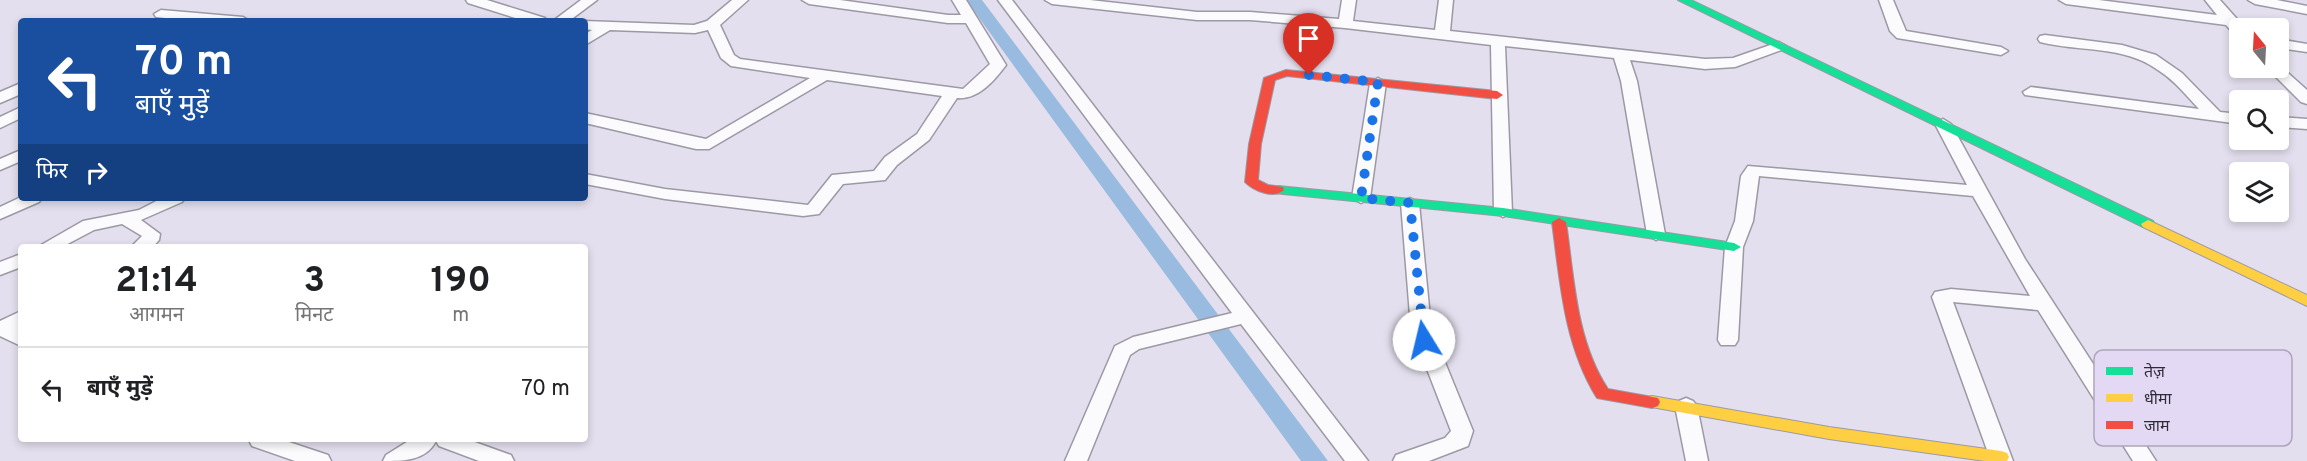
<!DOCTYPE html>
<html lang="hi">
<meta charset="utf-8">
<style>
:root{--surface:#fff;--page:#f2f2f2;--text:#202124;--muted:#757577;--line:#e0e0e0}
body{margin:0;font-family:Overpass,"Noto Sans Devanagari",sans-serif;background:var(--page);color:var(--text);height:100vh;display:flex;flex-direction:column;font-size:22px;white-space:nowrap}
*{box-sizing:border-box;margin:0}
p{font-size:20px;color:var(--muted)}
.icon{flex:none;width:33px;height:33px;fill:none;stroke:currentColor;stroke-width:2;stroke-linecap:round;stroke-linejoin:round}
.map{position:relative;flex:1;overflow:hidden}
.panel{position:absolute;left:18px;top:244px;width:570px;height:198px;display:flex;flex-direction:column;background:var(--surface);border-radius:6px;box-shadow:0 3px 9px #0003}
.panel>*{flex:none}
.banner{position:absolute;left:18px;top:18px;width:570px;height:183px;border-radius:6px;box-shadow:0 3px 9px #0003;background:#1a4fa0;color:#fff;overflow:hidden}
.needle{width:39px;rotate:342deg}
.buttons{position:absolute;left:2229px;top:18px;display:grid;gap:12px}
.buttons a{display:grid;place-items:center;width:60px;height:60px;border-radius:6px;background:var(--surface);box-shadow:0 3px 9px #0003;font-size:30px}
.pin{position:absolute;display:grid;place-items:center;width:51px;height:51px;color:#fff;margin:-62px -26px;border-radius:50% 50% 50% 0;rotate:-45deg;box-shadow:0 0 6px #0007}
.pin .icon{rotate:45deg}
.me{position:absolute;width:66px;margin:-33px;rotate:351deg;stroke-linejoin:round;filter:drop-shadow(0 0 4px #0008)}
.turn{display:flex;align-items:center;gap:21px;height:126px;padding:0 18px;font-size:27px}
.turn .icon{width:78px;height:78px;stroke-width:2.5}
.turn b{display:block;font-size:42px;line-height:51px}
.then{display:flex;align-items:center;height:57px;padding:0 18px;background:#0003;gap:12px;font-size:22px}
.eta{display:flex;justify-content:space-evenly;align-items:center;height:102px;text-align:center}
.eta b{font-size:36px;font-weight:700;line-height:42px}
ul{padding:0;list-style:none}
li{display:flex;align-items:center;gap:18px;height:84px;padding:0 18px;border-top:2px solid var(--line)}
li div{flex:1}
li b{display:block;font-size:22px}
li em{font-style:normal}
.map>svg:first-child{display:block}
</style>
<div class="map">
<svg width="2307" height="461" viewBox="0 0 2307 461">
<rect width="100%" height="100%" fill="#e4dfee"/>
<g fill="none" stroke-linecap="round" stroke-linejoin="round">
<polygon fill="#99bbdf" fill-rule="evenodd" points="966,0 982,0 1328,461 1301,461"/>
<defs>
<g id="street">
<polygon points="466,0 487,0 545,18 547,21 525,21 468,3"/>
<polygon points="581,0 597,0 569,21 553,21"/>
<path d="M732,0H748L720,25L734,55L740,59L963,89L990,64L966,23H948L809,4L802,0H840L948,15H961L952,0H966L1006,65C994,81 978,100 957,98L929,140L897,165L885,180L843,184L819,214L803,216L665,199L585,184V174L665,189L808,205L832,175L874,171L885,157L917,134L942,96L827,80L709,149H696L585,123V113L706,139L810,78L731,66L721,58L708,30L695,33L610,30L585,45V34L592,30L585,29L584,21L694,25L707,21Z"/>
<polygon points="998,0 1012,0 1368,461 1345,461 1241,324 1139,349 1130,355 1087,461 1065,461 1115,346 1133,337 1232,313"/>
<polygon points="1045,0 1090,0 1197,12 1250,12 1339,19 1342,0 1356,0 1353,21 1435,30 1439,0 1453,0 1450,31 1705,59 1733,58 1779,42 1786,46 1784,49 1735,67 1705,69 1630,60 1637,81 1665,234 1656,240 1647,234 1621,81 1614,58 1505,46 1512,212 1503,217 1494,212 1491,45 1345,28 1250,20 1197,20 1052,4"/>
<polygon points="1879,0 1893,0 1906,31 2001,47 2008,51 2001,55 1897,38 1890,31"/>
<polygon points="2059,0 2099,0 2217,15 2205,0 2220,0 2245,28 2240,28 2240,36 2235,35 2226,25 2066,4"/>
<polygon points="2248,0 2277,0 2307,6 2307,14 2255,4"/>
<polygon points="161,10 243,17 250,21 193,21 156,17 154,14"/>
<path d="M2045,35L2122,45L2156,55L2182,73L2220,112L2240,114V124L2025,95L2023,92L2031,87L2199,109C2186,95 2174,80 2158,70C2124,45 2079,52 2040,42L2038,39L2040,36Z"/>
<polygon points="2278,39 2307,44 2307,52 2278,48"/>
<polygon points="2278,64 2307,90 2307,104 2301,102 2267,68 2278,68"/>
<polygon points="1378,78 1386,83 1370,198 1361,203 1352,198 1370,83"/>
<polygon points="21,83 21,94 0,103 0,92"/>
<polygon points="21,107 21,118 0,128 0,117"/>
<polygon points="2278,117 2307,119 2307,129 2278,127"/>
<polygon points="1943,119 1951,124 2025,259 2156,461 2133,461 2038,310 1953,302 2013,461 1991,461 1932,297 1935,292 1951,289 2030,296 1973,196 1759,176 1753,221 1743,247 1738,340 1735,345 1721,345 1718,340 1725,247 1735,221 1741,176 1748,166 1967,185 1935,124"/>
<polygon points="21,150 21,161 0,170 0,159"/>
<polygon points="21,197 42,198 39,202 0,219 0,207"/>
<polygon points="162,198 185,198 182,202 141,220 160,234 159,240 152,248 130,248 142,236 122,224 94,230 60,248 36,248 83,221 139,210"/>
<polygon points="1410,198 1419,203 1431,328 1473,431 1468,446 1429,461 1393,461 1396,455 1445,438 1451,431 1411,328 1401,203"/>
<polygon points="21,254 21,267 0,275 0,262"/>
<polygon points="21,311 21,327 18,329 21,330 21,346 0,336 0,321"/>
<polygon points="1686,398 1693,401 1697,406 1708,461 1686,461 1675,406 1679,401"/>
<polygon points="249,440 283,440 328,455 331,461 295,461 252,446"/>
<path d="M410,440H469L511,455L514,461H479L439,446L436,441C426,461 403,461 383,461L386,455Z"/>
</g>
<g id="fast">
<polygon points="1678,0 1691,0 2153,221 2155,224 2148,228 2143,227"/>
<polygon points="1278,186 1503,208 1734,243 1741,247 1734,251 1503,216 1273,193 1272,190"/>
</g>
<g id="slow">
<polygon points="2148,220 2307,295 2307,306 2143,227 2141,224"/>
<polygon points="1652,396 1829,427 2001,451 2007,453 2009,457 2007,461 1985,461 1829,439 1646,406 1644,402 1646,398"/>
</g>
<g id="jam">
<path d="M1286,70L1497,91L1503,95L1497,99L1287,76L1275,80L1261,144L1258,180L1268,185L1283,187L1284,190C1274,199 1254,191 1245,182L1249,144L1264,78Z"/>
<path d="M1559,218L1566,222C1574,277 1576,341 1608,389L1658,398L1660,402L1658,406L1652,408L1597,398C1564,345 1560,282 1552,222Z"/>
</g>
</defs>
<use href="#street" stroke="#9c99a4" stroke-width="3"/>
<use href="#fast" stroke="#9c99a4" stroke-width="2"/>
<use href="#slow" stroke="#9c99a4" stroke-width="2"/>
<use href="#jam" stroke="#9c99a4" stroke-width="2"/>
<use href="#street" fill="#fbfafc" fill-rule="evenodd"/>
<use href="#fast" fill="#16e098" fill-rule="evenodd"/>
<use href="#slow" fill="#ffcf43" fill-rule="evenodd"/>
<use href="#jam" fill="#f24e42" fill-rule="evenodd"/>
</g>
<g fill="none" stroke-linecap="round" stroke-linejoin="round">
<polyline stroke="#1a73e8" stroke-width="10" stroke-dasharray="0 18" points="1309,75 1378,82 1361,198 1410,203 1424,340"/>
</g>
<rect x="2094" y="350" width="198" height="96" rx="9" fill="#e3d9f4" stroke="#ada5bb" stroke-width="1.5"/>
<rect x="2106" y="367" width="27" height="8" fill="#16e098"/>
<rect x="2106" y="394" width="27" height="8" fill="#ffcf43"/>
<rect x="2106" y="421" width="27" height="8" fill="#f24e42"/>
<g font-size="16" fill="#302c37">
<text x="2144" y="377">तेज़</text>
<text x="2144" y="404">धीमा</text>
<text x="2144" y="431">जाम</text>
</g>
</svg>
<div class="buttons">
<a><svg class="needle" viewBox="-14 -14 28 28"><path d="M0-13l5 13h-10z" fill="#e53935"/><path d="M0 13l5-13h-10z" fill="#757577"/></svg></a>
<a><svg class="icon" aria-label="search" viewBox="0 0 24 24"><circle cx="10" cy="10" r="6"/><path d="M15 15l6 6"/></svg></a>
<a><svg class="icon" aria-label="layers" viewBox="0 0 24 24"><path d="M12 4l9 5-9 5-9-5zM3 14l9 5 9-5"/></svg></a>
</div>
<div class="pin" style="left:1309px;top:75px;background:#d93025"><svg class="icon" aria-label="arrive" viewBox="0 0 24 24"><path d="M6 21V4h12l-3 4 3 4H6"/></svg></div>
<svg class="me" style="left:1424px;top:340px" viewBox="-20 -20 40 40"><circle r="19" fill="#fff"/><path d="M0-13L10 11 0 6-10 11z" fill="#1a73e8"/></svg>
<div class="banner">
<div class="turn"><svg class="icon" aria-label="left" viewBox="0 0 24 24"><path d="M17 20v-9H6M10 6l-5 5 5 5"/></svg><div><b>70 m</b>बाएँ मुड़ें</div></div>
<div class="then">फिर<svg class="icon" aria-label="right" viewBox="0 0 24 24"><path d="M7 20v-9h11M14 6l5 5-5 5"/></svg></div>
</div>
<section class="panel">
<div class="eta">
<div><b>21:14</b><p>आगमन</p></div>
<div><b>3</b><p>मिनट</p></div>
<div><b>190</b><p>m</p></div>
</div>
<ul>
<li><svg class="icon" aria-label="left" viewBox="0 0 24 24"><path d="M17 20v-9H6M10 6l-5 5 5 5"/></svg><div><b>बाएँ मुड़ें</b></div><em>70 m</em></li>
</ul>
</section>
</div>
